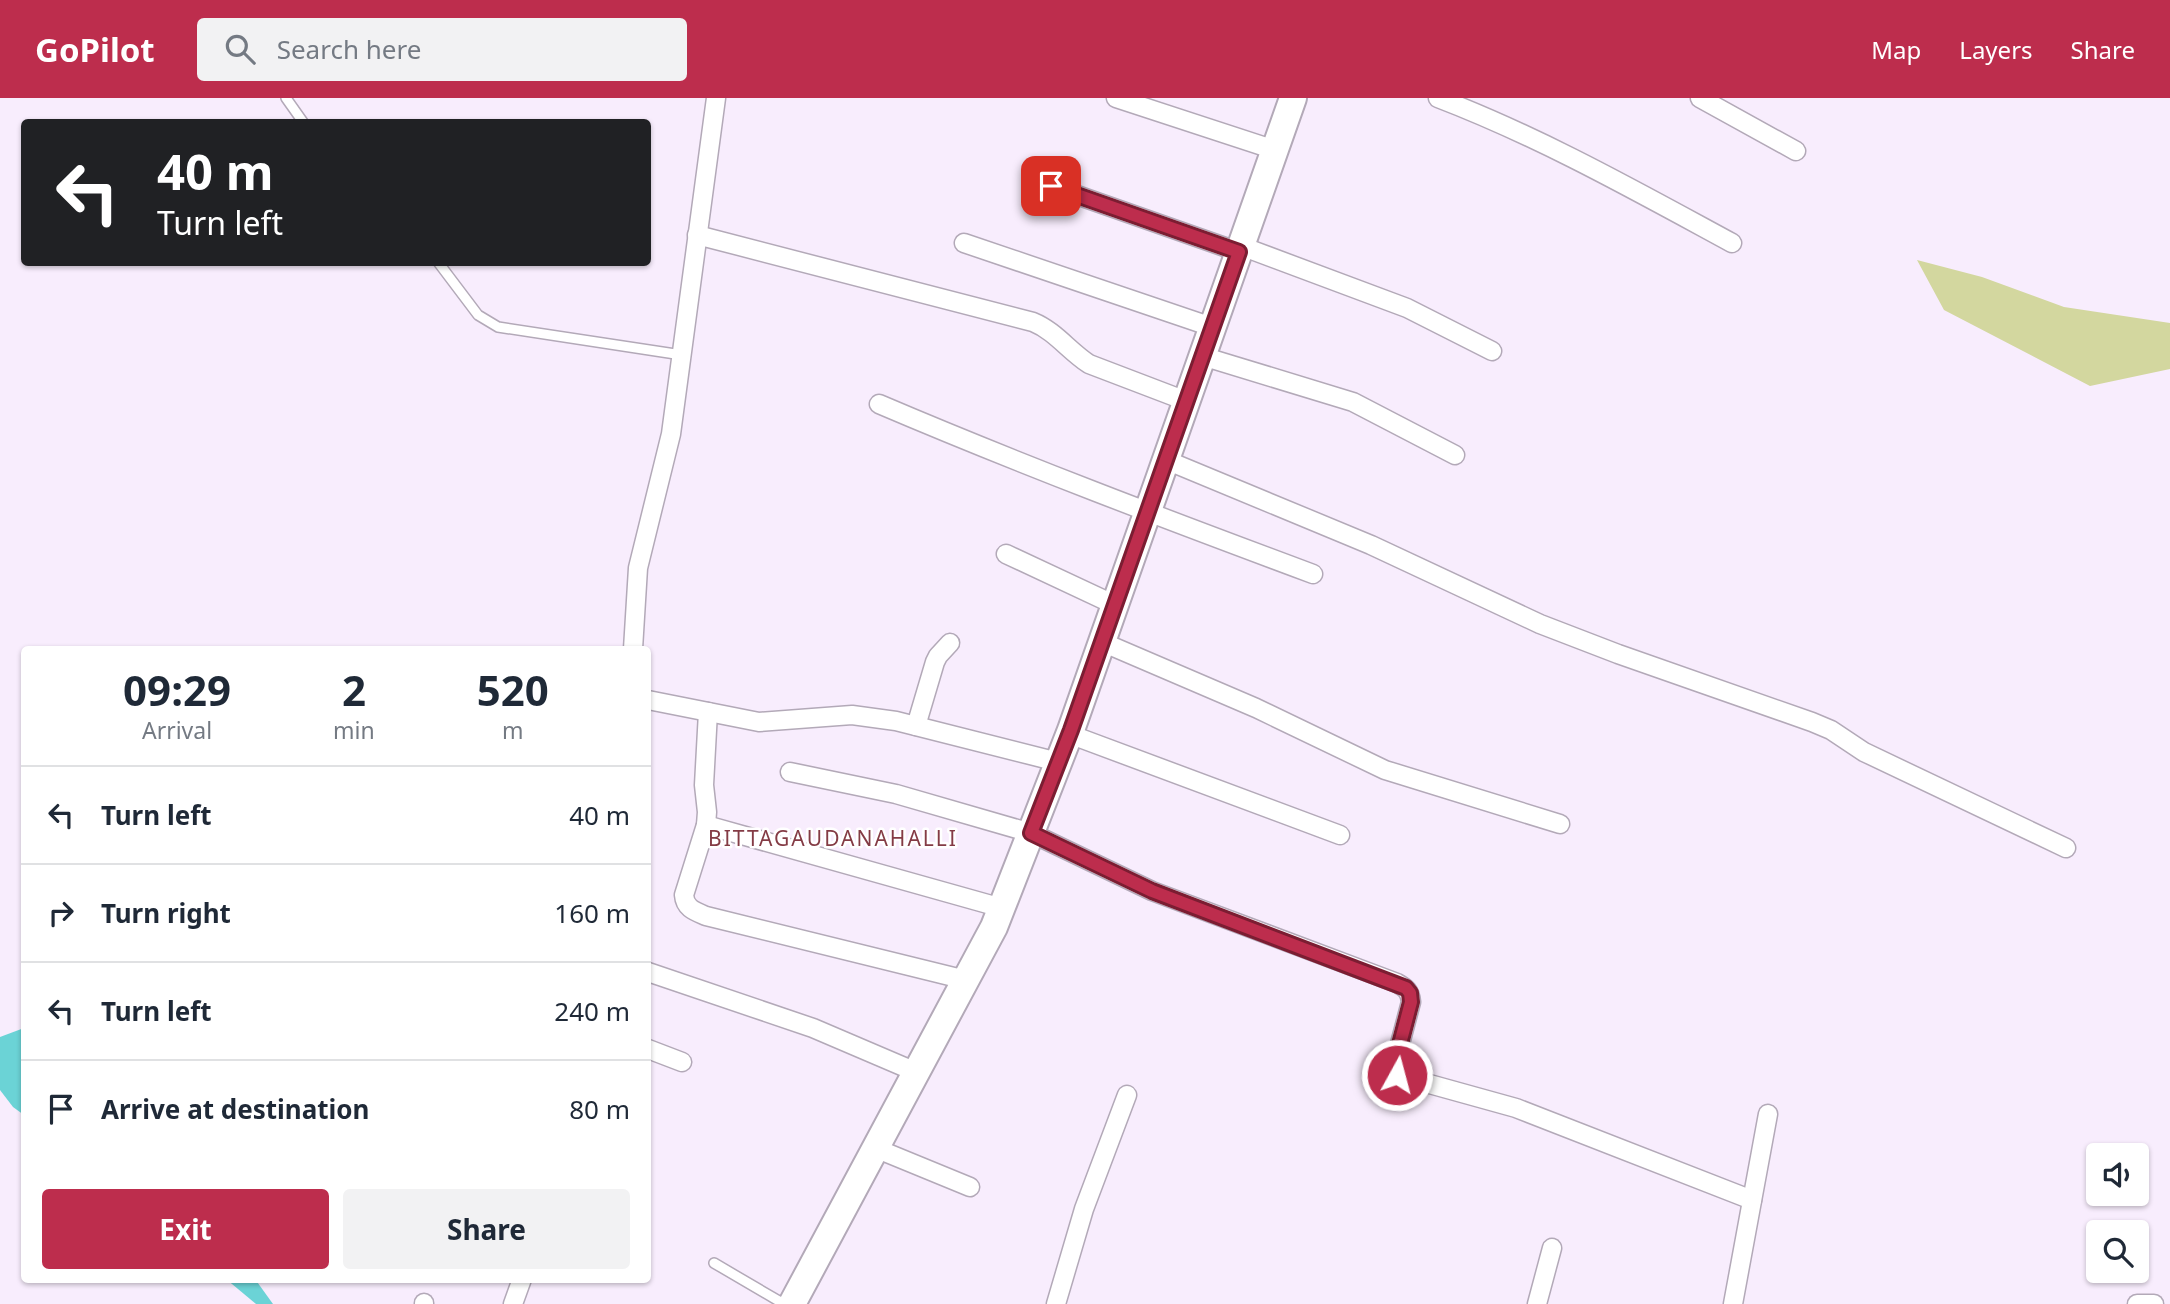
<!DOCTYPE html>
<style>
:root{--surface:#fff;--page:#f2f2f3;--text:#1f2937;--muted:#747a83;--line:#e0e1e3;--accent:#bd2d4d}
body{margin:0;font-family:"Noto Sans",sans-serif;background:var(--page);color:var(--text);height:100vh;display:flex;flex-direction:column;font-size:26px;white-space:nowrap}
*{box-sizing:border-box;margin:0}
p{font-size:23px;color:var(--muted)}
.icon{flex:none;width:38px;height:38px;fill:none;stroke:currentColor;stroke-width:2;stroke-linecap:round;stroke-linejoin:round}
.map{position:relative;flex:1;overflow:hidden}
.details{position:absolute;left:21px;top:548px;width:630px;height:637px;display:flex;flex-direction:column;background:var(--surface);border-radius:7px;box-shadow:0 2px 5px #0004}
.details>*{flex:none}
.hud{position:absolute;left:21px;top:21px;width:630px;height:147px;border-radius:7px;box-shadow:0 2px 5px #0004;background:#202124;color:#fff;overflow:hidden}
.tools{position:absolute;left:2086px;top:1045px;display:grid;gap:14px}
.tools a{display:grid;place-items:center;width:63px;height:63px;border-radius:7px;background:var(--surface);box-shadow:0 2px 5px #0004;font-size:35px}
.pin{position:absolute;display:grid;place-items:center;width:60px;height:60px;color:#fff;margin:-30px;border-radius:14px;box-shadow:0 4px 10px #0006}
.me{position:absolute;width:77px;margin:-38px;rotate:7deg;stroke-linejoin:round;filter:drop-shadow(0 0 5px #0008)}
.turn{display:flex;align-items:center;gap:24px;height:147px;padding:0 21px;font-size:32px}
.turn .icon{width:91px;height:91px;stroke-width:2.5}
.turn b{display:block;font-size:49px;line-height:60px}
.eta{display:flex;justify-content:space-evenly;align-items:center;height:119px;text-align:center}
.eta b{font-size:42px;font-weight:700;line-height:49px}
.cta{display:flex;gap:14px;margin-top:auto;padding:14px 21px}
.cta a{flex:1;height:80px;border-radius:7px;background:var(--accent);color:#fff;font-size:28px;font-weight:700;line-height:80px;text-align:center}
.cta a+a{background:var(--page);color:var(--text)}
ul{padding:0;list-style:none}
li{display:flex;align-items:center;gap:21px;height:98px;padding:0 21px;border-top:2px solid var(--line)}
li div{flex:1}
li b{display:block;font-size:26px}
li em{font-style:normal}
header{display:flex;align-items:center;gap:42px;box-sizing:border-box;height:98px;padding:0 35px;background:var(--accent);color:#fff}
header strong{font-size:33px}
nav{display:flex;gap:38px;margin-inline-start:auto;font-size:24px}
.search{width:490px;height:63px;background:var(--page);display:flex;align-items:center;gap:18px;box-sizing:border-box;padding:0 24px;border-radius:7px;color:var(--muted);font-size:26px}
.map>svg:first-child{display:block}
</style>
<header>
<strong>GoPilot</strong>
<div class="search"><svg class="icon" aria-label="search" viewBox="0 0 24 24"><circle cx="10" cy="10" r="6"/><path d="M15 15l6 6"/></svg>Search here</div>
<nav><a>Map</a><a>Layers</a><a>Share</a></nav>
</header>
<div class="map">
<svg width="2170" height="1206" viewBox="0 0 2170 1206">
<rect width="100%" height="100%" fill="#f8edfd"/>
<polygon fill="#d3d79f" points="1917,162 1982,179 2064,209 2170,225 2170,271 2090,288 1944,212"/>
<g fill="#6bd3d6">
<polygon points="24,930 24,1017 13,1009 0,992 0,939"/>
<polygon points="226,1181 255,1181 273,1206 256,1206"/>
</g>
<g fill="none" stroke-linecap="round" stroke-linejoin="round">
<defs>
<g id="service">
<polyline points="286,0 303,24"/>
<polyline points="438,164 478,217 498,229 682,257"/>
<polyline points="714,1165 784,1206"/>
</g>
<g id="minor">
<polyline points="1116,0 1275,52"/>
<path d="M1438,0C1540,39 1636,93 1732,145"/>
<polyline points="1700,0 1796,53"/>
<polyline points="1051,88 1239,154"/>
<path d="M697,137L1033,224C1055,233 1069,253 1089,266L1186,303"/>
<polyline points="964,145 1212,229"/>
<polyline points="1241,148 1407,210 1492,253"/>
<polyline points="1202,258 1353,304 1455,357"/>
<path d="M879,306C1022,367 1168,422 1313,476"/>
<polyline points="1166,362 1371,447 1540,526 1618,556 1812,624 1831,632 1864,654 2066,750"/>
<polyline points="1006,456 1115,507"/>
<polyline points="1102,544 1256,610 1385,672 1560,726"/>
<polyline points="633,551 638,470 671,336 716,0"/>
<polyline points="648,602 759,624 852,617 896,623 1058,664"/>
<path d="M708,614L704,687L707,714L706,727L684,797C685,810 694,813 706,818L966,882"/>
<polyline points="916,628 935,564 938,558 950,545"/>
<polyline points="1069,636 1340,737"/>
<path d="M790,674L896,696L1031,735L1152,793L1397,885C1406,890 1410,893 1411,904L1395,965L1397,977L1516,1010L1752,1102"/>
<polyline points="706,727 1002,810"/>
<polyline points="648,874 813,930 916,974"/>
<polyline points="648,951 682,964"/>
<polyline points="875,1050 970,1089"/>
<polyline points="424,1206 424,1205"/>
<polyline points="513,1206 522,1181"/>
<polyline points="1056,1206 1084,1111 1127,997"/>
<polyline points="1537,1206 1552,1150"/>
<polyline points="1733,1206 1768,1016"/>
<polyline points="2137,1206 2154,1206"/>
</g>
<polyline id="primary" points="792,1206 994,829 1071,632 1293,0"/>
</defs>
<use href="#service" stroke="#b3a9b8" stroke-width="12"/>
<use href="#minor" stroke="#b3a9b8" stroke-width="21"/>
<use href="#primary" stroke="#b3a9b8" stroke-width="30"/>
<use href="#service" stroke="#fff" stroke-width="9"/>
<use href="#minor" stroke="#fff" stroke-width="18"/>
<use href="#primary" stroke="#fff" stroke-width="26"/>
</g>
<g fill="none" stroke-linecap="round" stroke-linejoin="round">
<defs>
<polyline id="route" points="1051,88 1239,154 1071,632 1031,735 1152,793 1406,890 1410,895 1411,904 1395,965 1397,977"/>
</defs>
<use href="#route" stroke="#7b1d32" stroke-width="18"/>
<use href="#route" stroke="#bd2d4d" stroke-width="12"/>
</g>
<g text-anchor="middle" stroke-width="5" stroke-linejoin="round" paint-order="stroke">
<g font-size="21" letter-spacing="2" fill="#843b45" stroke="#fff">
<text x="833" y="748">BITTAGAUDANAHALLI</text>
</g>
</g>
</svg>
<div class="tools">
<a><svg class="icon" aria-label="sound" viewBox="0 0 24 24"><path d="M4 9h4l5-4v14l-5-4H4zM17 9q2 3 0 6"/></svg></a>
<a><svg class="icon" aria-label="search" viewBox="0 0 24 24"><circle cx="10" cy="10" r="6"/><path d="M15 15l6 6"/></svg></a>
</div>
<div class="pin" style="left:1051px;top:88px;background:#d93025"><svg class="icon" aria-label="arrive" viewBox="0 0 24 24"><path d="M6 21V4h12l-3 4 3 4H6"/></svg></div>
<svg class="me" style="left:1397px;top:977px" viewBox="-20 -20 40 40"><circle r="17" fill="#bd2d4d" stroke="#fff" stroke-width="3"/><path d="M0-11L8 9 0 5-8 9z" fill="#fff"/></svg>
<div class="hud">
<div class="turn"><svg class="icon" aria-label="left" viewBox="0 0 24 24"><path d="M17 20v-9H6M10 6l-5 5 5 5"/></svg><div><b>40 m</b>Turn left</div></div>
</div>
<section class="details">
<div class="eta">
<div><b>09:29</b><p>Arrival</p></div>
<div><b>2</b><p>min</p></div>
<div><b>520</b><p>m</p></div>
</div>
<ul>
<li><svg class="icon" aria-label="left" viewBox="0 0 24 24"><path d="M17 20v-9H6M10 6l-5 5 5 5"/></svg><div><b>Turn left</b></div><em>40 m</em></li>
<li><svg class="icon" aria-label="right" viewBox="0 0 24 24"><path d="M7 20v-9h11M14 6l5 5-5 5"/></svg><div><b>Turn right</b></div><em>160 m</em></li>
<li><svg class="icon" aria-label="left" viewBox="0 0 24 24"><path d="M17 20v-9H6M10 6l-5 5 5 5"/></svg><div><b>Turn left</b></div><em>240 m</em></li>
<li><svg class="icon" aria-label="arrive" viewBox="0 0 24 24"><path d="M6 21V4h12l-3 4 3 4H6"/></svg><div><b>Arrive at destination</b></div><em>80 m</em></li>
</ul>
<div class="cta"><a>Exit</a><a>Share</a></div>
</section>
</div>
